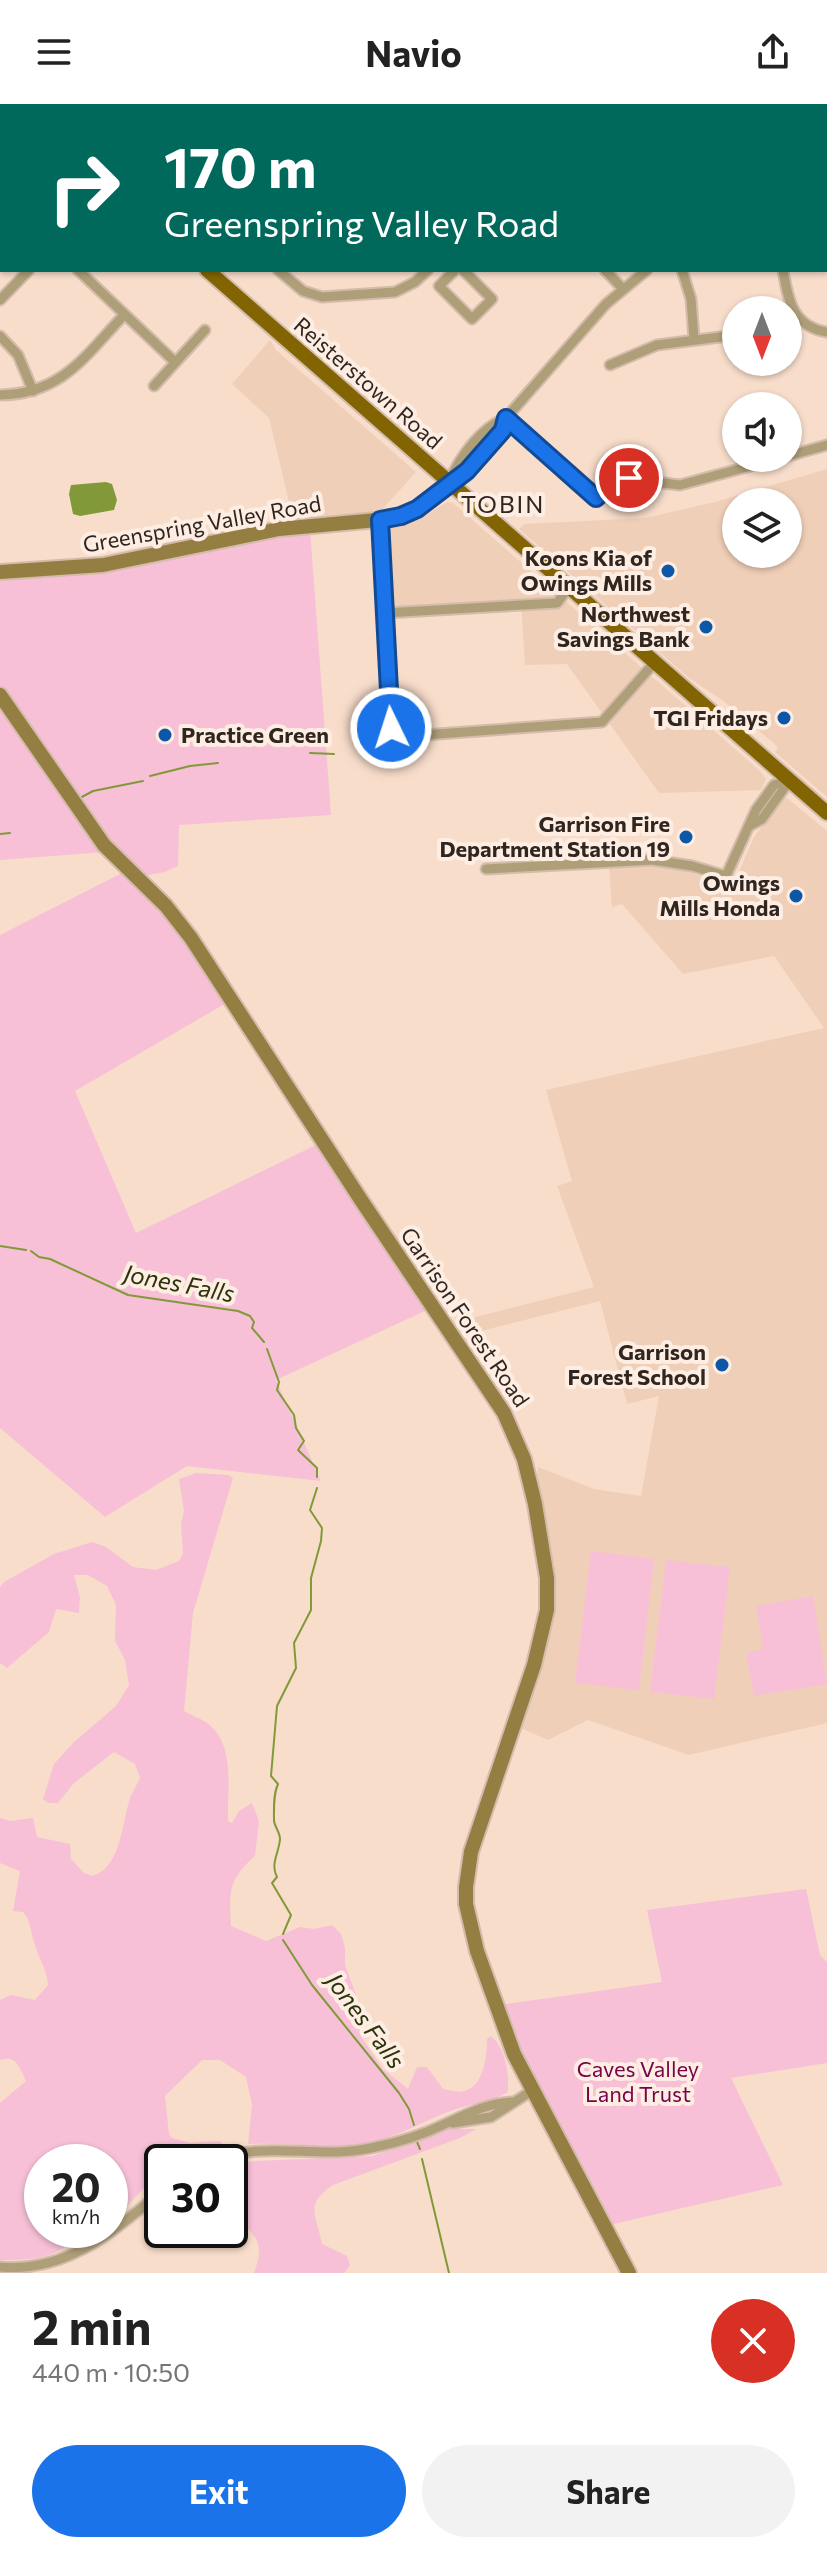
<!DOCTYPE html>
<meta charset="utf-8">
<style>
:root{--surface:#fff;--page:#f2f2f2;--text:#222;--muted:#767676;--accent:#1a73e8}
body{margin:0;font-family:Commissioner,sans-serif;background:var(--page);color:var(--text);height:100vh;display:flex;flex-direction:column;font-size:30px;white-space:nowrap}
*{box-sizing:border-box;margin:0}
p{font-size:26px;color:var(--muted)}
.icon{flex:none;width:44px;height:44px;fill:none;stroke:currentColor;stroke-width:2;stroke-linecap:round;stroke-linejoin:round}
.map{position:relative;height:2169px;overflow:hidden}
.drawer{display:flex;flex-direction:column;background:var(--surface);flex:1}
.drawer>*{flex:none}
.banner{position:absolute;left:0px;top:0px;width:828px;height:168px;box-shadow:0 2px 6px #0004;background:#00695c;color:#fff;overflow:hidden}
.needle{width:52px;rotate:180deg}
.controls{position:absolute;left:722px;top:192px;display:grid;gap:16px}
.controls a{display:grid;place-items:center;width:80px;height:80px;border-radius:50%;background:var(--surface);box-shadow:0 2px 6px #0004;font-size:40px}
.speed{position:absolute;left:24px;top:2040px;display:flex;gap:16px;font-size:40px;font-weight:700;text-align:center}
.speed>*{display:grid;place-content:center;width:104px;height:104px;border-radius:50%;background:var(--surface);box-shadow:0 2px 6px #0004;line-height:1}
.speed small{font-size:20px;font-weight:400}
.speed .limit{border:4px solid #111;border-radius:12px;background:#fff;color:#111}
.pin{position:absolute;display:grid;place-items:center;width:68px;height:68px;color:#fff;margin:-34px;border:4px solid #fff;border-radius:50%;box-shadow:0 2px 8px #0007}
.me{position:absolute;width:88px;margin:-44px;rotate:356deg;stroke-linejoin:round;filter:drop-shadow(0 0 6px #0008)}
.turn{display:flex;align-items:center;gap:28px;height:168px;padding:0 32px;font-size:36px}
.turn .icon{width:104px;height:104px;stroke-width:2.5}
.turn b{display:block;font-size:56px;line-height:68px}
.round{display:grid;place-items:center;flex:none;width:84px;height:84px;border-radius:42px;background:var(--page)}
.head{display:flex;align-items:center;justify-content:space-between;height:136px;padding:0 32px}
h1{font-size:48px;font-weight:700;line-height:60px}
.action{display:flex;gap:16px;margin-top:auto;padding:16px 32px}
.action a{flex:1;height:92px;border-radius:48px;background:var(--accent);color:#fff;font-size:32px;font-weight:700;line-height:92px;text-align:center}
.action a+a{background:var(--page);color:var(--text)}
header{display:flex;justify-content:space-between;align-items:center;height:104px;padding:0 32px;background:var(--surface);font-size:36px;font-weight:700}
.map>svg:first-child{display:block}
</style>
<header><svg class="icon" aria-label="menu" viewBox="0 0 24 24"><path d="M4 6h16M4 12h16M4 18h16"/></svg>Navio<svg class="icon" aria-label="share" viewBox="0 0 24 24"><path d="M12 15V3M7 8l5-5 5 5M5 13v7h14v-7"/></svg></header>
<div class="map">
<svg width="827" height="2169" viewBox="0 0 827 2169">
<rect width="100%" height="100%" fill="#f8ddcb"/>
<g fill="#f0cfb8" fill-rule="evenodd">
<polygon points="60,0 391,0 389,2"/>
<polygon points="270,236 276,246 416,368 380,408 311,412 305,417 294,419 269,314 232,280"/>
<path d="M827,365V693L775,648L778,643L722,596L689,574L519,425L524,420L645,414L715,398ZM788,398V450H736V398Z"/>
<polygon points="447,398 453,399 758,665 766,675 761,686 659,689 567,560 525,561 521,497 394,504 391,502 384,427 393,421 418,416"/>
<polygon points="787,694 827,727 827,1619 689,1651 588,1616 548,1636 518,1623 544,1542 536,1386 538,1363 594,1385 641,1392 659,1292 627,1300 600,1197 465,1231 456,1218 594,1183 557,1082 572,1077 546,986 824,924 774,852 683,870 622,800 612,803 609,763 671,763 733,782 753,735 780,696"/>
</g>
<g fill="#f7c0d7">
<polygon points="310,425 331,711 179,721 178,762 165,768 132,774 159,800 228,898 75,987 136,1129 320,1039 429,1205 276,1276 321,1377 187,1362 105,1413 0,1324 0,831 124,768 105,748 0,756 0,473"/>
<path d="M196,1369L229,1371L233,1374L193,1509L184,1607C191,1611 200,1614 207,1619C236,1640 227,1686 228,1717L232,1719L239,1707L252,1699L259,1717L255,1752C228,1776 229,1788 231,1822L266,1837L300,1823L314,1825L332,1821L341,1830L345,1844V1861L356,1891L362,1934L383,1965L408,1985L417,1963H427L443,1985C449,1986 458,1989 464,1987C484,1983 487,1951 487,1935L491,1932C506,1945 509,1969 508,1988C492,1998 474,1999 456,2005C429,2014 404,2030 376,2037C335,2047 290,2038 248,2040L252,2001L246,1973L220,1956H202L165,1992L169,2030L172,2034L191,2039L220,2037L225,2044L193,2058H162V2073L142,2086L124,2105L117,2100L110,2079V2058H42V2126H58L69,2137C59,2156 20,2156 0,2156V1999L26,1977C19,1963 17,1951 0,1956V1896L11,1891L35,1896L48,1881C47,1864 38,1854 34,1838C30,1826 31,1817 23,1808L13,1807L20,1767L0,1759V1714L10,1717L33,1714L37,1733L70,1740L71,1755L84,1769L93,1772C123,1761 121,1717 131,1692C134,1686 137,1680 140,1674L135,1660L114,1648L74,1679L58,1699H48L43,1695L54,1660L74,1638L116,1602L129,1581L125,1556L115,1537L116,1501L107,1482L88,1471H74L80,1493L79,1509L56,1505L49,1528L7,1564L0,1559V1483L4,1478L54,1450L92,1438L106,1443L133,1463L156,1466L179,1457L183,1450L181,1420L184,1407L179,1375Z"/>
<polygon points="591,1447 654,1455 639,1586 575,1579"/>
<polygon points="666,1456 730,1463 714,1595 650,1588"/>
<polygon points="813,1492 827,1580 754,1592 746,1549 763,1545 756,1502"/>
<polygon points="806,1785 820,1851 827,1858 827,1959 731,1974 783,2081 609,2121 517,1949 499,1901 662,1878 647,1806"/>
<path d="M447,2025H476L460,2034L333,2081C304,2101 316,2109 322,2140L347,2152L350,2161L344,2169H254C267,2136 253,2130 230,2108V2061L256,2057L372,2052Z"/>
</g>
<polygon fill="#829939" points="106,378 112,380 117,396 114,406 80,412 73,410 69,390 71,381"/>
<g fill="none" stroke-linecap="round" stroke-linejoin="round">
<g stroke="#829939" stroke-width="2">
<polyline points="310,649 334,650"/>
<polyline points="150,672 190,662 218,659"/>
<polyline points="80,694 93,687 143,677"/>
<polyline points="0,730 10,729"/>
<polyline points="0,1142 26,1146"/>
<polyline points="31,1147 39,1153 50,1155 128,1191 238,1207 250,1212 254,1218 252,1224 264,1238"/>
<polyline points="267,1245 279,1278 277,1286 294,1311 296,1324 304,1337 298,1346 317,1364 317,1373"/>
<path d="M283,1830L291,1811L272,1779L277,1773C270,1760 279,1749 280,1735C280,1729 275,1723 274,1717C274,1705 273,1691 278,1680L271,1672L277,1602L296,1564L294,1539L311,1506V1474L321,1437L322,1424L310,1406L317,1384"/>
<polyline points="283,1836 312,1881 399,1989 409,2005 414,2021"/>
<polyline points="417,2038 420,2045"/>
<polyline points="422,2055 449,2169"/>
</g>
<defs>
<g id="minor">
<polyline points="633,0 633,2"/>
<polyline points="780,0 780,2"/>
<polyline points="415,2 416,0"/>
<polyline points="0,90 2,91"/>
<polyline points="826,93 827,92"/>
<polyline points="0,109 2,107"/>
<polyline points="78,166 175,258"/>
<polyline points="278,166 303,187 322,193 395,188 415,178 428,166"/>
<polyline points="455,166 439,182 472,215 492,195 463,166"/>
<polyline points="605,166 622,184"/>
<polyline points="682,166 691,195 694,235"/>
<path d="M783,166C788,196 793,223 827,228"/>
<polyline points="0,196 29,166"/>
<polyline points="788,222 797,213"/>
<polyline points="0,232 18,251 33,287"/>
<polyline points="610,261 657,241 736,231"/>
<polyline points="154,282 205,226"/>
<path d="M0,291C62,290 85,252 124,211"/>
<polyline points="506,314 596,394 621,374 680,381 780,354"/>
<polyline points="788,352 827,341"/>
<path d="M449,378C460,353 480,324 506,314"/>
<path d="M448,379C471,364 499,340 506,314L606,200L647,166"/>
<polyline points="380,416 390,619 395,629 410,632 602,618 655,558"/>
<polyline points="385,509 557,499 569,483"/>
<polyline points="751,721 762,715 790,676"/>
<polyline points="486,765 653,756 692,762 726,772 756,706 774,681 790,676"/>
<polyline points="453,2019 491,2013 533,1986"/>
<path d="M207,2058C266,2035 315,2056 371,2044C396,2039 425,2030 447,2019C469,2009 486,2000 511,1998"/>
<path d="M0,2163C67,2169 114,2127 162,2087"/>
</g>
<g id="secondary">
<polyline points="0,468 103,461 279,425 388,415 417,405 448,379"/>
<polyline points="0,591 104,741 166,802 191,834 361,1096 504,1309 524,1355 535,1400 547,1474 547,1506 534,1561 471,1748 466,1783 466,1800 477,1847 514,1950 629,2169"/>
</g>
<g id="primary">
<polyline points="35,0 37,2"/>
<polyline points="207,166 827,709"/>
</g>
</defs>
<use href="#minor" stroke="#d4bcac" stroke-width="13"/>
<use href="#secondary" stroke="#d4bcac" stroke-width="18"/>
<use href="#primary" stroke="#d4bcac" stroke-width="18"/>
<use href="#minor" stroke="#af9f79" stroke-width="9"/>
<use href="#secondary" stroke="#957e41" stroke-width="14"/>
<use href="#primary" stroke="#826502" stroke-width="14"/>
</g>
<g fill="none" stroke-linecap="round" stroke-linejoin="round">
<defs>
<path id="route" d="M391,624L380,416L401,412L417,405L467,367L503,326L506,314L596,394C607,384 615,373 629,374"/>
</defs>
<use href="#route" stroke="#114b97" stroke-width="20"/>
<use href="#route" stroke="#1a73e8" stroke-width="14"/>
</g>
<g fill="#0c58a7" stroke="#fdede2" stroke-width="3">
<circle cx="668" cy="467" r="8"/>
<circle cx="706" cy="523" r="8"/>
<circle cx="784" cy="614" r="8"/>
<circle cx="165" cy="631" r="8"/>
<circle cx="686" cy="733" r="8"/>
<circle cx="796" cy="792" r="8"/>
<circle cx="722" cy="1261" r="8"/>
</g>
<g text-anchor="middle" stroke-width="8" stroke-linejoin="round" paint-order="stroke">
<g font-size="22" fill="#30261f" stroke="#fdede2">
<text transform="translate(368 279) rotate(41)" y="8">Reisterstown Road</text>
<text transform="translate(202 420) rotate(-10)" y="8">Greenspring Valley Road</text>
<text transform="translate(465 1213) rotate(56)" y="8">Garrison Forest Road</text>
</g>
<g font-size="22" font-weight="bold" fill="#30261f" stroke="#fdede2" text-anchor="end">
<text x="652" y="462">Koons Kia of<tspan x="652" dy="25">Owings Mills</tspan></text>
<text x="690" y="518">Northwest<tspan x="690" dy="25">Savings Bank</tspan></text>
<text x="768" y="622">TGI Fridays</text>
<text x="181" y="639" text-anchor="start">Practice Green</text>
<text x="670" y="728">Garrison Fire<tspan x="670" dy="25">Department Station 19</tspan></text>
<text x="780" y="787">Owings<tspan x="780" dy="25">Mills Honda</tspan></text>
<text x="706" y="1256">Garrison<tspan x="706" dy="25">Forest School</tspan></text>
</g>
<g font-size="22" fill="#79034b" stroke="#fdede2">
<text x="638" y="1973">Caves Valley<tspan x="638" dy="25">Land Trust</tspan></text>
</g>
<g font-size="24" letter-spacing="2" fill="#30261f" stroke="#fdede2">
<text x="503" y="409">TOBIN</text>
</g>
<g font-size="24" font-style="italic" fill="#2a330a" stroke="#fdede2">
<text transform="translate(179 1180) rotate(11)" y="8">Jones Falls</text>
<text transform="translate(365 1917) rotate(53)" y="8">Jones Falls</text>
</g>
</g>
</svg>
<div class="controls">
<a><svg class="needle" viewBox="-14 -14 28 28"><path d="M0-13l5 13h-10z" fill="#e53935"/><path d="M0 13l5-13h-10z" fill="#767676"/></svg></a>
<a><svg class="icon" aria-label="sound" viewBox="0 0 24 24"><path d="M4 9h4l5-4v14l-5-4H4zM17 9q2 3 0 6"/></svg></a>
<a><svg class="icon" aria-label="layers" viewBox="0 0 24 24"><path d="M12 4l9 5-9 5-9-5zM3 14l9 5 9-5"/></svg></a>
</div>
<div class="speed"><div>20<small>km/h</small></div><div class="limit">30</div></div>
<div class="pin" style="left:629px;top:374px;background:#d93025"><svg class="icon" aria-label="arrive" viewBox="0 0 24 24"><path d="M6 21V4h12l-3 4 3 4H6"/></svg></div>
<svg class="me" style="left:391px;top:624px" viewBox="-20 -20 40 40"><circle r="17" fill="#1a73e8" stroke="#fff" stroke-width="3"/><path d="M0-11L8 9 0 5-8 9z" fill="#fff"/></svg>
<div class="banner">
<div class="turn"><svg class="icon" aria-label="right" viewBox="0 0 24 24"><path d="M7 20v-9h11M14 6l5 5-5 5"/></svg><div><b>170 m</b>Greenspring Valley Road</div></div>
</div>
</div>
<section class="drawer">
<div class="head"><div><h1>2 min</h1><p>440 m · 10:50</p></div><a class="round" style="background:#d93025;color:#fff"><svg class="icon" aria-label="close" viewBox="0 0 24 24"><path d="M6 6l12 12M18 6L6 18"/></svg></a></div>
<div class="action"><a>Exit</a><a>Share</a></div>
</section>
